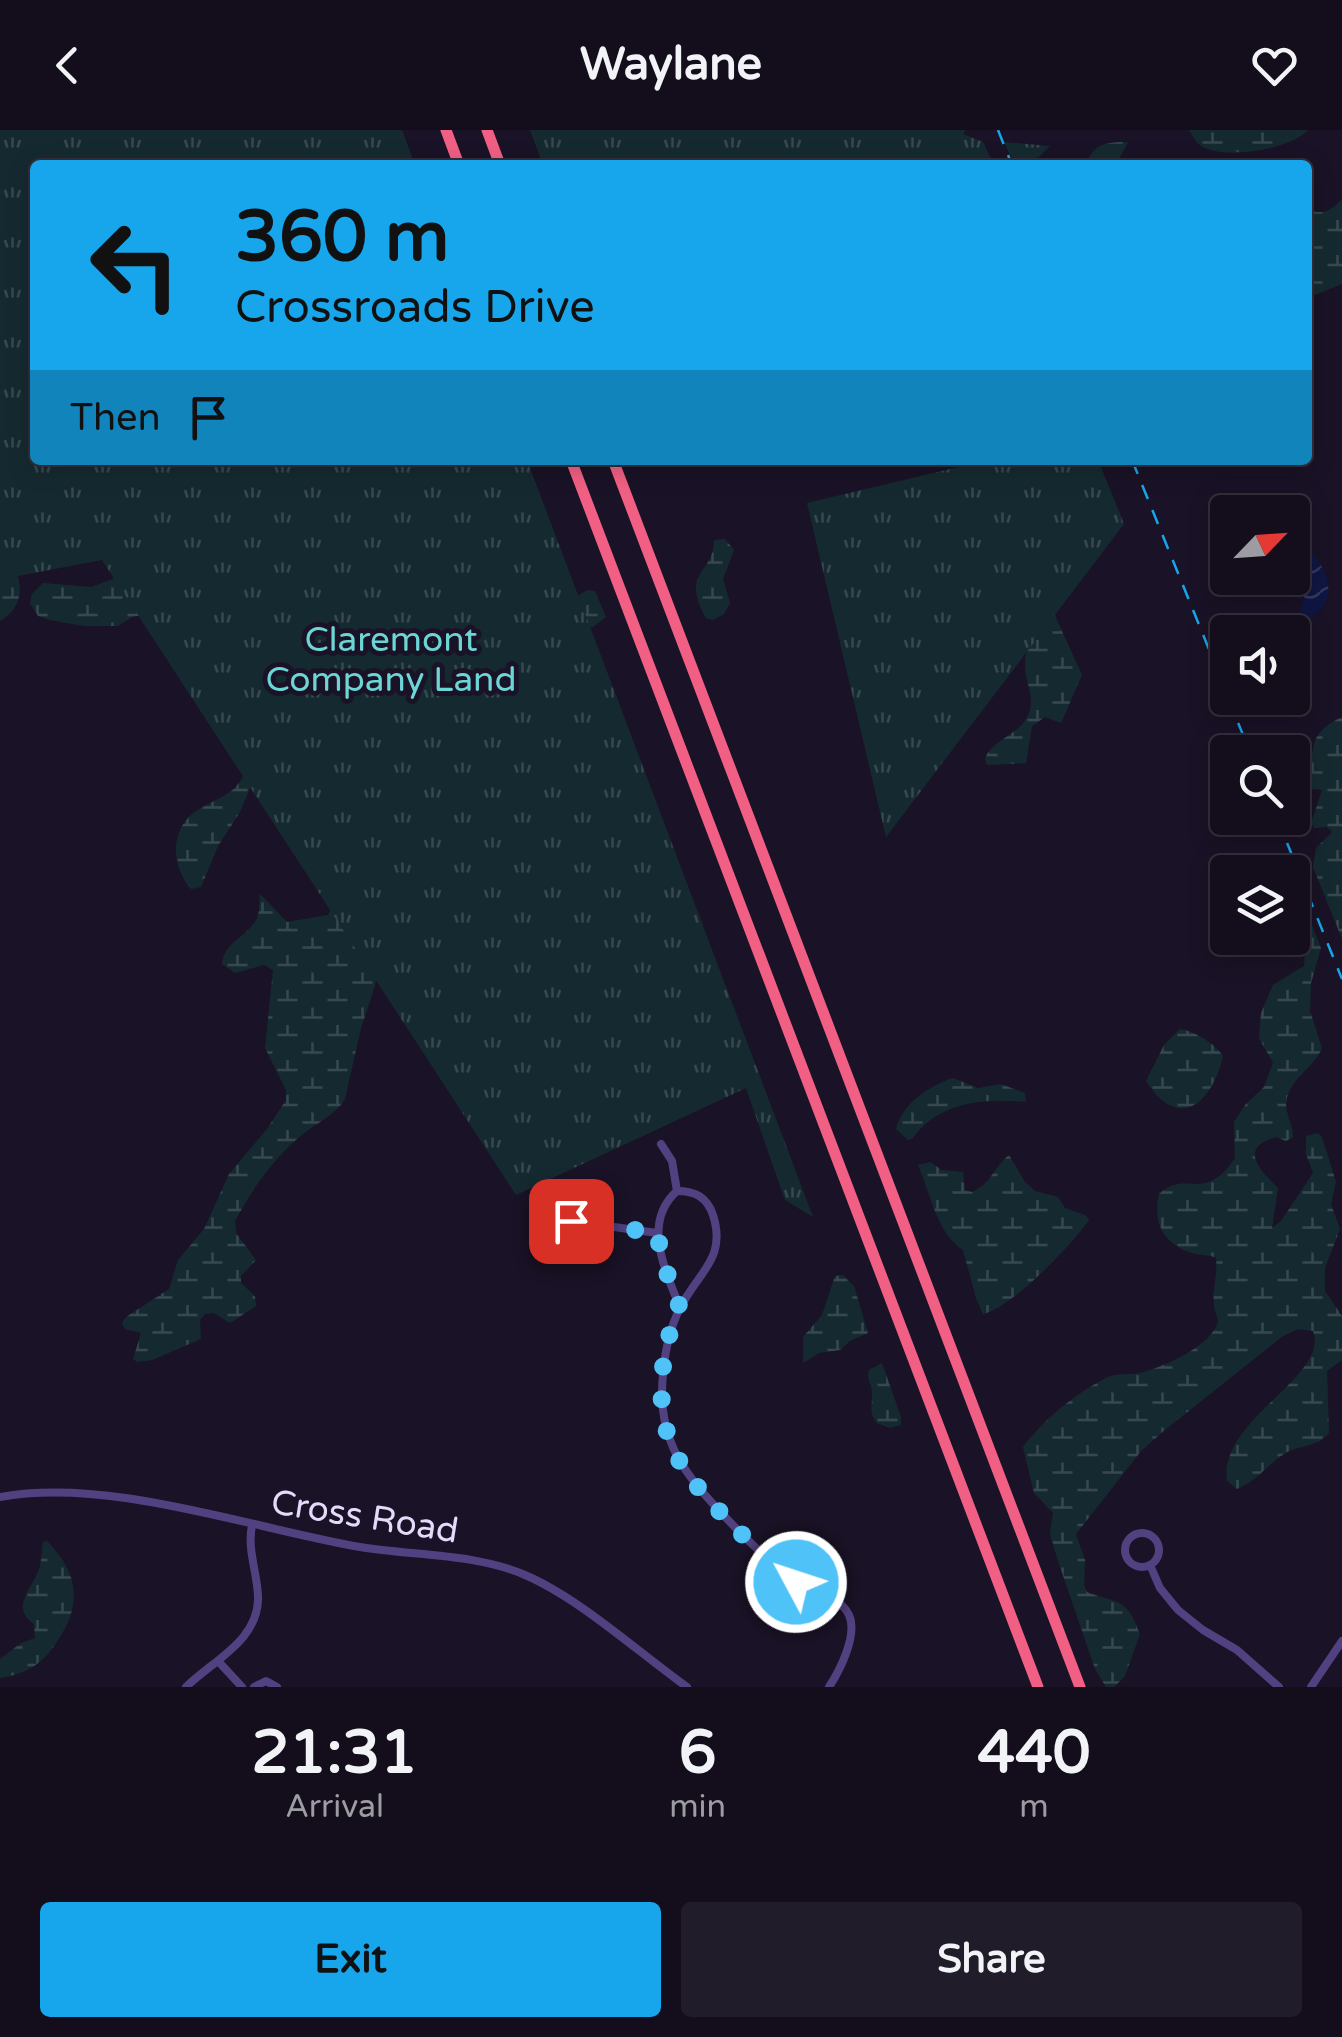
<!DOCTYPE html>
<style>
:root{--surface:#140e1c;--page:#211c29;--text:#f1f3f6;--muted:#9d9ca3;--line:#332e3b;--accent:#17a5eb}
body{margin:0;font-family:"Varela Round",sans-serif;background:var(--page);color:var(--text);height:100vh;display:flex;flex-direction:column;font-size:38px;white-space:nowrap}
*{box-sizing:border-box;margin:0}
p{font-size:32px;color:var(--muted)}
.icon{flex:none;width:55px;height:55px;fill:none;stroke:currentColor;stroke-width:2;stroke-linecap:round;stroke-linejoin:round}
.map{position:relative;height:1557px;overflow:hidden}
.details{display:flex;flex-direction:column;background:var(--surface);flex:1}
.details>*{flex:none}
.hud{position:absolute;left:30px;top:30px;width:1282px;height:305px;border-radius:10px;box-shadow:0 5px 25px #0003,0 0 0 2px var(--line);background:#17a5eb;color:#111;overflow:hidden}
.needle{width:65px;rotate:65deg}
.tools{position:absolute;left:1210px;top:365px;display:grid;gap:20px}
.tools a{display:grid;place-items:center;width:100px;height:100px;border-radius:10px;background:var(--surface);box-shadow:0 5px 25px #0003,0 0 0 2px var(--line);font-size:50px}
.pin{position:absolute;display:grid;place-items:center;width:85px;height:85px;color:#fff;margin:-42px;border-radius:20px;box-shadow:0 5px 15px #0006}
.me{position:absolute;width:110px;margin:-55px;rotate:310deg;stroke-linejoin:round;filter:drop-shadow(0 0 8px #0008)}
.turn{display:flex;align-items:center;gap:35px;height:210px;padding:0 40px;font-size:45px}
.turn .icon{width:130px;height:130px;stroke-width:2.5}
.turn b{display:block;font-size:70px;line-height:85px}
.then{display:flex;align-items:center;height:95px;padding:0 40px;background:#0003;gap:20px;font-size:38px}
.eta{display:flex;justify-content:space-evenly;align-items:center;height:170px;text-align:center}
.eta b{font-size:60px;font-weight:800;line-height:70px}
.cta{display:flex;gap:20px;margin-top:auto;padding:20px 40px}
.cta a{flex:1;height:115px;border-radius:10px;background:var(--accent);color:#111;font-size:40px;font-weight:800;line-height:115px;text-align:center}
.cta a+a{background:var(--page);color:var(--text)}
header{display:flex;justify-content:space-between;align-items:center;height:130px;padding:0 40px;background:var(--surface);font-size:45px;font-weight:800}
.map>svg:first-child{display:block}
</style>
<header><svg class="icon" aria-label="back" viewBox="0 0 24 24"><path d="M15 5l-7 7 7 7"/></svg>Waylane<svg class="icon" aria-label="heart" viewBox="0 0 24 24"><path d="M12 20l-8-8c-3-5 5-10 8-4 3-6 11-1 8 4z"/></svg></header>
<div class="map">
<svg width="1342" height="1557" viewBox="0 0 1342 1557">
<defs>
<pattern id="wetland-marsh" width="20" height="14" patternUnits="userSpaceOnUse" patternTransform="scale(2.5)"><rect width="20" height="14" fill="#152a30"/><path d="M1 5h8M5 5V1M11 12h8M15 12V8" fill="none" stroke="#37484f"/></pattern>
<pattern id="park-tufts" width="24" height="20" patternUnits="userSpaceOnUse" patternTransform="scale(2.5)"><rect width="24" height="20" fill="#152a30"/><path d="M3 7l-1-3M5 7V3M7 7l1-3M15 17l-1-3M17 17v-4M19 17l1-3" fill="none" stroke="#37484f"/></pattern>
<pattern id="water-waves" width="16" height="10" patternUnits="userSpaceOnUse" patternTransform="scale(2.5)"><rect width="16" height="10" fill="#0f1642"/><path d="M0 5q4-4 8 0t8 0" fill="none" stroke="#32375e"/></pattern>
</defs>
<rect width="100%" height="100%" fill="#1a1226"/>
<g fill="url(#wetland-marsh)">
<path d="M1189,0H1308C1291,19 1228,29 1205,18C1197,15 1193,7 1189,0Z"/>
<path d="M1128,12L1120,27V35H1086C1093,13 1107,12 1128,12Z"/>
<path d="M1342,69V154L1315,165L1308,158L1312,103L1308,97V80C1323,85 1331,81 1342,69Z"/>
<path d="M240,330H377C370,353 387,380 411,387C419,389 427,389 435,391L449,429L486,456L491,467L478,480L476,498L485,511L519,538V557L495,622L458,664L418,696L411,719L385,756L375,856L361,898L345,969C335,986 312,995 297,1009C271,1032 251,1061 235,1091L236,1103L256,1130L241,1146V1153L255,1166L256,1176L230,1193L214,1183L205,1184L200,1190L201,1209L152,1230L137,1232L133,1229L141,1203L125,1199L122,1193L126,1187L169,1159L178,1130L204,1099L229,1044L267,999L286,970V960L265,918L273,840L264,835L235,843L222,834C224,811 248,807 257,788C260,781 259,772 260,764L287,792L328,785L345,746L371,711L373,697L384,675L410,655L434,626L471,611L485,597C477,562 467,561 447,538C439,529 443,517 438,507C428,490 389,491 371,489L349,542L283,605L262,630L240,682L218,716L201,757L191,759C174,740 169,707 189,687C206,670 234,669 244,644C247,637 246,628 250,621C253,614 260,607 262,600C265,589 262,581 269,570L339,518C346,487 339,424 313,404L243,442L228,454L210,461L184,463L150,484L132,487L118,496H84L50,490L38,486L30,473L32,464L43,453L91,457L118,447L138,455L146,454L235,369L241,351Z"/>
<path d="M725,409L734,420L723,449L730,473L724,484L713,490L706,488C680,440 714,445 714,410Z"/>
<path d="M0,438L18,447C23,466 17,481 0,491Z"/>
<polygon points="587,460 595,461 606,487 593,497 588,497 575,468"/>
<path d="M1051,477L1082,545L1061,593L1045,587L1032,596L1026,633L987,635L985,628C994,608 1022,604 1029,583C1035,566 1025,551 1025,535C1024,516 1042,494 1051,477Z"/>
<path d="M1342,587V809L1313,737L1316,718L1332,702L1327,697L1314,698L1311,693L1322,660L1311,659L1292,667L1293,651C1328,625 1296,609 1342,587Z"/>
<path d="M1307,783L1321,818L1311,853L1310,881L1322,918C1314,938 1288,949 1286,974C1286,985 1293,995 1293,1007L1286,1011L1276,1007C1236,1018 1262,1042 1278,1058L1272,1098L1281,1091L1313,1043L1306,1024V1006L1318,1003L1322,1007L1336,1052L1331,1074L1340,1099L1325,1138V1161L1342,1186V1230L1327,1241L1329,1303C1317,1318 1300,1314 1284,1324C1267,1335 1259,1349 1237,1359L1227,1351C1218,1289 1330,1247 1313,1201L1298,1199L1283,1206L1166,1299L1142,1320L1076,1404L1085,1430L1084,1455L1087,1462C1118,1474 1126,1466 1140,1504L1125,1546L1114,1557H1106L1095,1539L1057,1428L1050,1404L1053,1383L1034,1363L1023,1317C1043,1290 1076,1263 1106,1248C1118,1242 1131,1246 1144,1242C1166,1235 1204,1219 1216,1197C1221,1188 1214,1184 1214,1175C1212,1159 1218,1144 1216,1128C1208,1124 1201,1126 1192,1123C1164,1115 1152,1092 1159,1064C1188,1038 1203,1075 1235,1028L1234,992L1245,975L1264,957L1273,933L1259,908L1261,883L1273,855L1304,836L1305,823L1298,789Z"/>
<path d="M1180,899C1195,901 1215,914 1223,926C1212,973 1179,1003 1146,951L1164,915Z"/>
<path d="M953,948L978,958L1001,954L1025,963L1026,972C984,968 939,971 912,1009L908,1010L896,999C903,973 929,956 953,948Z"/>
<path d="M1009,1025L1025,1052L1035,1061L1058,1067L1065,1078L1085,1085L1089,1090C1071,1116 1012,1177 983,1184L976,1168L963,1120C937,1104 930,1062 918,1035L930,1032L942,1040L963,1042L965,1060L972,1062C991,1054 994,1037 1009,1025Z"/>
<polygon points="843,1145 854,1156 868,1203 850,1211 840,1220 819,1223 803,1233 803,1207 822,1185 835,1146"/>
<path d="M882,1233L901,1287V1295L890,1298L877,1293C868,1281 873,1276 872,1263C872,1253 866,1250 869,1240Z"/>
<path d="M47,1411C78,1443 83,1473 58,1510C44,1533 27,1544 0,1548V1529L21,1513L35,1508L34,1494C12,1479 28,1463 37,1444C42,1434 41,1423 43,1412Z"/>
</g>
<g fill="url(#park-tufts)">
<polygon points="0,0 402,0 415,35 35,35 35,330 527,330 813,1087 785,1070 746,958 516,1065 102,430 7,448 0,446"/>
<polygon points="530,0 965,0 963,4 983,12 994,35 543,35"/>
<polygon points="1004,12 1050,16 1031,35 1015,35"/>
<polygon points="988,330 1098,330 1124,394 886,707 807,373"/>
</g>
<path fill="url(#water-waves)" d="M1307,419C1330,438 1341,476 1306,489L1300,479C1314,451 1291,450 1294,425Z"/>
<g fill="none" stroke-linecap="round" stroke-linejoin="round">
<g stroke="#524181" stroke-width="8">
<polyline points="661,1014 672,1031 677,1061"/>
<polyline points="571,1091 657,1103"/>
<path d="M680,1178C698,1142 727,1129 713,1085C707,1067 695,1061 677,1061C641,1093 666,1141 680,1178C669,1200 665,1220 663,1244C656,1311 685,1345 729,1391C748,1411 769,1431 791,1448C808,1461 839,1464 849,1485C858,1505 840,1540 829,1557"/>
<path d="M0,1367C110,1347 250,1398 360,1417C414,1426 474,1423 525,1445C579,1468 638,1522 687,1557"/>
<circle cx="1142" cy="1420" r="17"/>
<polyline points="1150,1435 1160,1458 1178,1480 1203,1500 1237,1520 1279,1557"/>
<polyline points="218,1531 242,1557"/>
<path d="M186,1557C212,1531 260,1510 258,1466C257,1441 247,1420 252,1395"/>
<polyline points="254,1557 266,1551 277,1557"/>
<polyline points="1311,1557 1342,1511"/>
</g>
<g stroke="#f16084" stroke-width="11">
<polyline points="446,0 459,35"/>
<polyline points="487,0 500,35"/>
<polyline points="571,330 1038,1557"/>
<polyline points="613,330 1080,1557"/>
</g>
<g stroke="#17a5eb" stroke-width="2.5" stroke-dasharray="15 12" stroke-linecap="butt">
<polyline points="998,0 1012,35"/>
<polyline points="1132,330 1228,566"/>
<polyline points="1228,568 1250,622"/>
<polyline points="1277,688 1342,849"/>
</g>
</g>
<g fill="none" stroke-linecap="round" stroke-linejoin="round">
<path stroke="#4fc3f7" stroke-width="18" stroke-dasharray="0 32.4" d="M571,1091L657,1103L663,1132L680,1178C670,1198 666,1215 663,1237C655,1307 680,1341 727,1389C748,1411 771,1433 796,1452"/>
</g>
<g text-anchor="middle" stroke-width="10" stroke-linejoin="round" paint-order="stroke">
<g font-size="35" fill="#6cd6d4" stroke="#1a1226">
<text x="391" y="521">Claremont<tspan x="391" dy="40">Company Land</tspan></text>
</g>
<g font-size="35" fill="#e6dafc" stroke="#1a1226">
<text transform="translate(365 1386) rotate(9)" y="12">Cross Road</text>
</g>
</g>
</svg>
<div class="tools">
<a><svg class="needle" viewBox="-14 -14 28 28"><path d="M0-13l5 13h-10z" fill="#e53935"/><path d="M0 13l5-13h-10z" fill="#9d9ca3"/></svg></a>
<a><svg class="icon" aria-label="sound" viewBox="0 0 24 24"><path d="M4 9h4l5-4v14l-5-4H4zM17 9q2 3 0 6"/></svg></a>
<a><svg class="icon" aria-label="search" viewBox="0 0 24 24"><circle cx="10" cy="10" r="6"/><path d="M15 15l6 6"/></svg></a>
<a><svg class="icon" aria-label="layers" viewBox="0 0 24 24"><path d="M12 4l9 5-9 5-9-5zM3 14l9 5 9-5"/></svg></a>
</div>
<div class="pin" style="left:571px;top:1091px;background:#d93025"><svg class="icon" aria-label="arrive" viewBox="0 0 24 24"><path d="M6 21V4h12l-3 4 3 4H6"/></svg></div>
<svg class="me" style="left:796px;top:1452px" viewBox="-20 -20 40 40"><circle r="17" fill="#4fc3f7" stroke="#fff" stroke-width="3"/><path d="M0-11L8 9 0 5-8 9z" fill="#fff"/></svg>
<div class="hud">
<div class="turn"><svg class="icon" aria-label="left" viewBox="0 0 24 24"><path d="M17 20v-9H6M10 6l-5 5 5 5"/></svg><div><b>360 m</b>Crossroads Drive</div></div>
<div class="then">Then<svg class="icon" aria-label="arrive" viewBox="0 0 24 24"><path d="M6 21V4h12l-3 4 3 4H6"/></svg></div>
</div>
</div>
<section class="details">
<div class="eta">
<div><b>21:31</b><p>Arrival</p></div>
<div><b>6</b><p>min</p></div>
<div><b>440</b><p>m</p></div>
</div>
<div class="cta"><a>Exit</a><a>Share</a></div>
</section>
